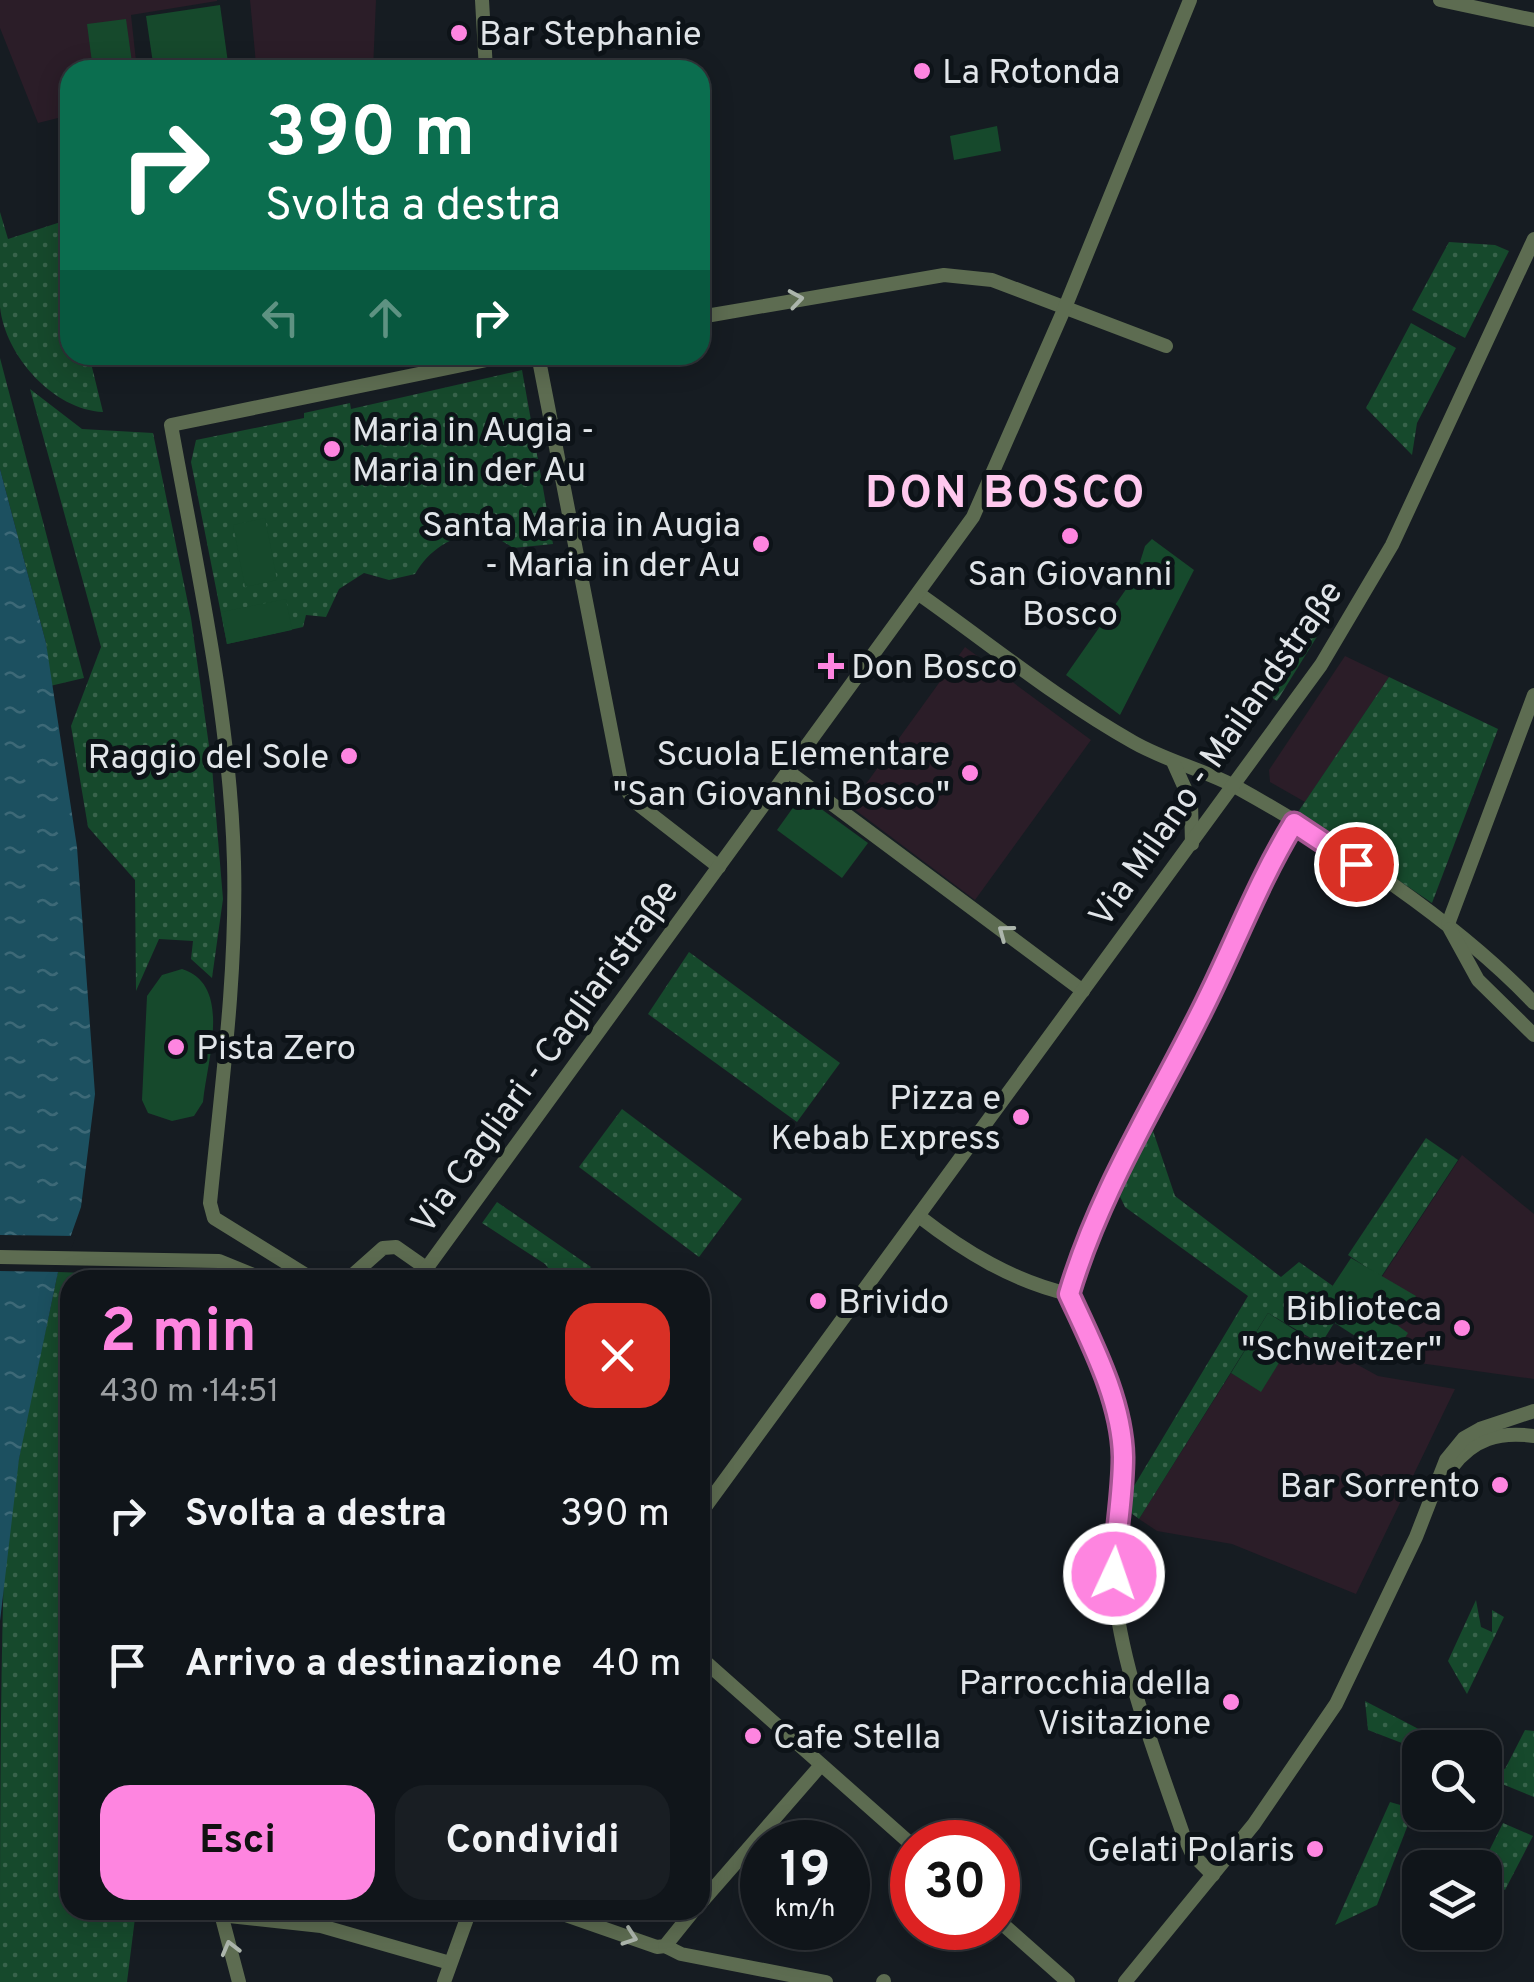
<!DOCTYPE html>
<html lang="it">
<meta charset="utf-8">
<style>
:root{--surface:#10151a;--page:#191e23;--text:#f1f3f6;--muted:#9c9fa2;--line:#303439;--accent:#fe85e0}
body{margin:0;font-family:Overpass,sans-serif;background:var(--page);color:var(--text);height:100vh;display:flex;flex-direction:column;font-size:38px;white-space:nowrap}
*{box-sizing:border-box;margin:0}
p{font-size:32px;color:var(--muted)}
.icon{flex:none;width:55px;height:55px;fill:none;stroke:currentColor;stroke-width:2;stroke-linecap:round;stroke-linejoin:round}
.map{position:relative;flex:1;overflow:hidden}
.sheet{position:absolute;left:60px;top:1270px;width:650px;height:650px;display:flex;flex-direction:column;background:var(--surface);border-radius:30px;box-shadow:0 5px 25px #0003,0 0 0 2px var(--line)}
.sheet>*{flex:none}
.hud{position:absolute;left:60px;top:60px;width:650px;height:305px;border-radius:30px;box-shadow:0 5px 25px #0003,0 0 0 2px var(--line);background:#0b6e4f;color:#fff;overflow:hidden}
.buttons{position:absolute;left:1402px;top:1730px;display:grid;gap:20px}
.buttons a{display:grid;place-items:center;width:100px;height:100px;border-radius:20px;background:var(--surface);box-shadow:0 5px 25px #0003,0 0 0 2px var(--line);font-size:50px}
.speed{position:absolute;left:740px;top:1820px;display:flex;gap:20px;font-size:50px;font-weight:700;text-align:center}
.speed>*{display:grid;place-content:center;width:130px;height:130px;border-radius:50%;background:var(--surface);box-shadow:0 5px 25px #0003,0 0 0 2px var(--line);line-height:1}
.speed small{font-size:25px;font-weight:400}
.speed .limit{border:15px solid #d22;background:#fff;color:#111}
.pin{position:absolute;display:grid;place-items:center;width:85px;height:85px;color:#fff;margin:-42px;border:5px solid #fff;border-radius:50%;box-shadow:0 2px 10px #0007}
.me{position:absolute;width:110px;margin:-55px;rotate:3deg;stroke-linejoin:round;filter:drop-shadow(0 0 8px #0008)}
.turn{display:flex;align-items:center;gap:35px;height:210px;padding:0 40px;font-size:45px}
.turn .icon{width:130px;height:130px;stroke-width:2.5}
.turn b{display:block;font-size:70px;line-height:85px}
.lanes{display:flex;align-items:center;height:95px;padding:0 40px;background:#0003;justify-content:center;gap:50px;direction:ltr}
.lanes .off{opacity:.35}
.round{display:grid;place-items:center;flex:none;width:105px;height:105px;border-radius:30px;background:var(--page)}
.headline{display:flex;align-items:center;justify-content:space-between;height:170px;padding:0 40px}
h1{font-size:60px;font-weight:700;line-height:75px;color:var(--accent)}
.button{display:flex;gap:20px;margin-top:auto;padding:20px 40px}
.button a{flex:1;height:115px;border-radius:30px;background:var(--accent);color:#111;font-size:40px;font-weight:700;line-height:115px;text-align:center}
.button a+a{background:var(--page);color:var(--text)}
ul{padding:0;list-style:none}
li{display:flex;align-items:center;gap:30px;height:150px;padding:0 40px}
li div{flex:1}
li b{display:block;font-size:38px}
li em{font-style:normal}
.map>svg:first-child{display:block}
</style>
<div class="map">
<svg width="1534" height="1982" viewBox="0 0 1534 1982">
<defs>
<pattern id="grass-dots" width="8" height="8" patternUnits="userSpaceOnUse" patternTransform="scale(2.5)"><rect width="8" height="8" fill="#16492c"/><path d="M2 2h.1M6 6h.1" fill="none" stroke="#38634b" stroke-width="1.8" stroke-linecap="round"/></pattern>
<pattern id="garden-furrows" width="10" height="10" patternUnits="userSpaceOnUse" patternTransform="scale(2.5)"><rect width="10" height="10" fill="#16492c"/><path d="M-1 1l2-2M0 10L10 0M9 11l2-2" fill="none" stroke="#38634b"/></pattern>
<pattern id="water-ripples" width="26" height="14" patternUnits="userSpaceOnUse" patternTransform="scale(2.5)"><rect width="26" height="14" fill="#1c5060"/><path d="M2 4q2-2 4 0t4 0M15 11q2-2 4 0t4 0" fill="none" stroke="#3d6977"/></pattern>
</defs>
<rect width="100%" height="100%" fill="#161c22"/>
<g fill="#2b1d28">
<polygon points="0,0 217,0 217,1 131,15 137,70 70,70 70,115 38,123 0,28"/>
<polygon points="250,0 376,0 373,70 276,70 256,64"/>
<polygon points="965,647 1091,740 975,900 850,806"/>
<polygon points="1345,656 1389,677 1305,802 1270,782 1269,770"/>
<polygon points="1462,1155 1534,1214 1534,1379 1391,1359 1347,1330"/>
<polygon points="1298,1332 1378,1376 1455,1389 1356,1594 1232,1544 1157,1531 1139,1519 1231,1373 1261,1391"/>
</g>
<g fill="url(#grass-dots)">
<path d="M0,212L8,239L70,219V355H89L103,412C54,410 5,356 0,307C0,276 0,243 0,212Z"/>
<polygon points="1449,242 1495,245 1509,251 1465,338 1412,310"/>
<polygon points="1411,323 1456,348 1417,423 1412,455 1366,408"/>
<polygon points="0,358 84,678 50,686 46,643 0,469"/>
<path d="M522,370L553,544L513,548C478,521 436,538 415,574L389,580L364,573L339,589L326,617L306,615L303,627L227,644L191,462L196,440L304,418V413L350,403L351,409Z"/>
<polygon points="30,389 82,429 153,433 191,618 212,767 223,899 212,978 191,959 193,941 159,939 136,991 135,880 88,827 71,726 101,647"/>
<polygon points="1389,677 1498,729 1432,903 1298,812"/>
<polygon points="689,952 840,1063 797,1122 648,1014"/>
<polygon points="622,1109 742,1199 699,1257 579,1167"/>
<polygon points="1150,1122 1175,1196 1281,1277 1299,1262 1333,1286 1317,1311 1334,1323 1321,1344 1268,1313 1139,1519 1122,1506 1248,1296 1125,1207 1114,1184"/>
<polygon points="1426,1138 1458,1160 1381,1277 1348,1255"/>
<polygon points="497,1202 591,1267 578,1280 558,1280 545,1264 482,1223"/>
<path d="M58,1272L143,1275V1280H70V1910H136L127,1982H0C0,1843 0,1702 4,1564C13,1466 38,1369 58,1272Z"/>
<polygon points="1476,1600 1481,1627 1492,1632 1492,1610 1504,1617 1467,1694 1448,1661"/>
<polygon points="1365,1701 1453,1747 1420,1750 1368,1730"/>
<polygon points="1525,1730 1534,1731 1534,1797 1485,1777 1485,1761 1505,1769"/>
<polygon points="1390,1802 1414,1809 1377,1905 1335,1925"/>
<polygon points="1503,1823 1533,1836 1505,1890 1485,1881 1485,1868 1481,1867"/>
</g>
<polygon fill="url(#garden-furrows)" points="1322,608 1331,614 1277,701 1263,692"/>
<g fill="#16492c">
<polygon points="220,5 229,70 154,70 146,16"/>
<polygon points="126,19 133,70 93,70 87,24"/>
<polygon points="997,126 1001,151 954,160 950,136"/>
<polygon points="265,518 277,580 245,587 233,525"/>
<polygon points="1152,539 1194,570 1120,715 1066,675 1136,575 1145,546"/>
<polygon points="286,599 292,630 227,644 221,612"/>
<polygon points="802,795 868,843 842,878 777,830"/>
<path d="M182,969C233,985 207,1060 203,1102L194,1116L172,1121L148,1113L142,1100L147,996L162,975Z"/>
<polygon points="1351,1258 1416,1296 1397,1325 1408,1333 1391,1359 1316,1311"/>
<polygon points="1268,1313 1298,1332 1261,1392 1231,1373"/>
</g>
<polygon fill="url(#water-ripples)" points="0,469 46,643 77,847 95,1094 81,1207 58,1272 19,1459 0,1621"/>
<polygon fill="#161c22" points="0,1235 76,1236 63,1272 0,1271"/>
<g fill="none" stroke-linecap="round" stroke-linejoin="round">
<g stroke="#5d6c51" stroke-width="14">
<polyline points="482,0 486,70"/>
<polyline points="1440,0 1534,20"/>
<polyline points="700,317 944,275 992,280 1166,346"/>
<polyline points="538,355 621,781 634,801 719,867"/>
<path d="M919,594C990,644 1058,700 1133,742C1166,761 1205,770 1238,788C1337,843 1456,921 1534,1003"/>
<polyline points="1174,764 1191,802 1192,844"/>
<polyline points="789,772 1083,991"/>
<polyline points="1448,924 1534,695"/>
<polyline points="1450,929 1478,980 1534,1035"/>
<path d="M920,1217C965,1252 1013,1281 1069,1294"/>
<polyline points="0,1257 219,1261 266,1280"/>
<path d="M314,1280L214,1218L210,1203C221,1090 237,976 234,862C230,715 197,570 171,425L511,355"/>
<polyline points="347,1280 383,1248 396,1247 426,1268"/>
<polyline points="418,1280 973,517 1066,305 1190,0"/>
<path d="M1452,1467C1473,1439 1499,1431 1534,1436"/>
<polyline points="700,1514 1321,665 1392,545 1534,239"/>
<polyline points="700,1657 912,1845"/>
<path d="M1213,1875L1192,1854L1183,1834C1157,1758 1125,1678 1115,1598C1109,1550 1125,1502 1122,1453C1119,1398 1092,1344 1069,1294C1101,1188 1156,1101 1206,1003C1237,943 1259,881 1294,823"/>
<polyline points="700,1904 821,1765"/>
<polyline points="174,1910 321,1926 450,1963"/>
<polyline points="220,1910 239,1982"/>
<polyline points="551,1910 657,1947 665,1946 694,1910"/>
<polyline points="998,1920 1068,1982"/>
<polyline points="665,1946 681,1954 826,1982"/>
<polyline points="444,1982 470,1910"/>
<polyline points="883,1982 884,1981"/>
<polyline points="1125,1982 1254,1824 1336,1704 1416,1537 1446,1460 1464,1438 1480,1429 1534,1411"/>
</g>
</g>
<defs><path id="oneway-chevron" d="M-2-3.5L2.5 0L-2 3.5" fill="none" stroke-width="1.6" stroke-linecap="round" stroke-linejoin="round" transform="scale(2.5)"/></defs>
<g stroke="#acb5ac">
<use href="#oneway-chevron" transform="translate(796 299) rotate(-9)"/>
<use href="#oneway-chevron" transform="translate(1005 932) rotate(-143)"/>
<use href="#oneway-chevron" transform="translate(630 1937) rotate(19)"/>
<use href="#oneway-chevron" transform="translate(230 1948) rotate(-105)"/>
</g>
<g fill="none" stroke-linecap="round" stroke-linejoin="round">
<defs>
<path id="route" d="M1114,1574C1115,1535 1123,1497 1123,1457C1122,1401 1092,1344 1069,1294C1099,1193 1152,1110 1199,1016C1232,952 1256,885 1294,823L1356,864"/>
</defs>
<use href="#route" stroke="#a55692" stroke-width="25"/>
<use href="#route" stroke="#fe85e0" stroke-width="18"/>
</g>
<g fill="#fe85e0" stroke="#0d1318" stroke-width="4">
<circle cx="459" cy="33" r="10"/>
<circle cx="922" cy="71" r="10"/>
<circle cx="332" cy="449" r="10"/>
<circle cx="1070" cy="536" r="10"/>
<circle cx="761" cy="544" r="10"/>
<path d="M826 651h10v10h10v10h-10v10h-10v-10h-10v-10h10z"/>
<circle cx="349" cy="756" r="10"/>
<circle cx="970" cy="773" r="10"/>
<circle cx="176" cy="1047" r="10"/>
<circle cx="1021" cy="1117" r="10"/>
<circle cx="818" cy="1301" r="10"/>
<circle cx="1462" cy="1328" r="10"/>
<circle cx="1500" cy="1485" r="10"/>
<circle cx="1231" cy="1702" r="10"/>
<circle cx="753" cy="1736" r="10"/>
<circle cx="1315" cy="1849" r="10"/>
</g>
<g text-anchor="middle" stroke-width="10" stroke-linejoin="round" paint-order="stroke">
<g font-size="35" fill="#e1e5e9" stroke="#0d1318" text-anchor="end">
<text x="479" y="45" text-anchor="start">Bar Stephanie</text>
<text x="942" y="83" text-anchor="start">La Rotonda</text>
<text x="352" y="441" text-anchor="start">Maria in Augia -<tspan x="352" dy="40">Maria in der Au</tspan></text>
<text x="741" y="536">Santa Maria in Augia<tspan x="741" dy="40">- Maria in der Au</tspan></text>
<text x="1070" y="585" text-anchor="middle">San Giovanni<tspan x="1070" dy="40">Bosco</tspan></text>
<text x="851" y="678" text-anchor="start">Don Bosco</text>
<text x="950" y="765">Scuola Elementare<tspan x="950" dy="40">"San Giovanni Bosco"</tspan></text>
<text x="329" y="768">Raggio del Sole</text>
<text x="196" y="1059" text-anchor="start">Pista Zero</text>
<text x="1001" y="1109">Pizza e<tspan x="1001" dy="40">Kebab Express</tspan></text>
<text x="838" y="1313" text-anchor="start">Brivido</text>
<text x="1442" y="1320">Biblioteca<tspan x="1442" dy="40">"Schweitzer"</tspan></text>
<text x="1480" y="1497">Bar Sorrento</text>
<text x="1211" y="1694">Parrocchia della<tspan x="1211" dy="40">Visitazione</tspan></text>
<text x="773" y="1748" text-anchor="start">Cafe Stella</text>
<text x="1295" y="1861">Gelati Polaris</text>
</g>
<g font-size="35" fill="#e1e5e9" stroke="#0d1318">
<text transform="translate(1215 753) rotate(-55)" y="12">Via Milano - Mailandstraße</text>
<text transform="translate(544 1056) rotate(-54)" y="12">Via Cagliari - Cagliaristraße</text>
</g>
<g font-size="45" font-weight="bold" letter-spacing="2.5" fill="#ffc8ee" stroke="#0d1318">
<text x="1006" y="507">DON BOSCO</text>
</g>
</g>
</svg>
<div class="buttons">
<a><svg class="icon" aria-label="search" viewBox="0 0 24 24"><circle cx="10" cy="10" r="6"/><path d="M15 15l6 6"/></svg></a>
<a><svg class="icon" aria-label="layers" viewBox="0 0 24 24"><path d="M12 4l9 5-9 5-9-5zM3 14l9 5 9-5"/></svg></a>
</div>
<div class="speed"><div>19<small>km/h</small></div><div class="limit">30</div></div>
<div class="pin" style="left:1356px;top:864px;background:#d93025"><svg class="icon" aria-label="arrive" viewBox="0 0 24 24"><path d="M6 21V4h12l-3 4 3 4H6"/></svg></div>
<svg class="me" style="left:1114px;top:1574px" viewBox="-20 -20 40 40"><circle r="17" fill="#fe85e0" stroke="#fff" stroke-width="3"/><path d="M0-11L8 9 0 5-8 9z" fill="#fff"/></svg>
<div class="hud">
<div class="turn"><svg class="icon" aria-label="right" viewBox="0 0 24 24"><path d="M7 20v-9h11M14 6l5 5-5 5"/></svg><div><b>390 m</b>Svolta a destra</div></div>
<div class="lanes"><svg class="icon off" aria-label="left" viewBox="0 0 24 24"><path d="M17 20v-9H6M10 6l-5 5 5 5"/></svg><svg class="icon off" aria-label="ahead" viewBox="0 0 24 24"><path d="M12 20V5M6 11l6-6 6 6"/></svg><svg class="icon" aria-label="right" viewBox="0 0 24 24"><path d="M7 20v-9h11M14 6l5 5-5 5"/></svg></div>
</div>
<section class="sheet">
<div class="headline"><div><h1>2 min</h1><p>430 m · 14:51</p></div><a class="round" style="background:#d93025;color:#fff"><svg class="icon" aria-label="close" viewBox="0 0 24 24"><path d="M6 6l12 12M18 6L6 18"/></svg></a></div>
<ul>
<li><svg class="icon" aria-label="right" viewBox="0 0 24 24"><path d="M7 20v-9h11M14 6l5 5-5 5"/></svg><div><b>Svolta a destra</b></div><em>390 m</em></li>
<li><svg class="icon" aria-label="arrive" viewBox="0 0 24 24"><path d="M6 21V4h12l-3 4 3 4H6"/></svg><div><b>Arrivo a destinazione</b></div><em>40 m</em></li>
</ul>
<div class="button"><a>Esci</a><a>Condividi</a></div>
</section>
</div>
